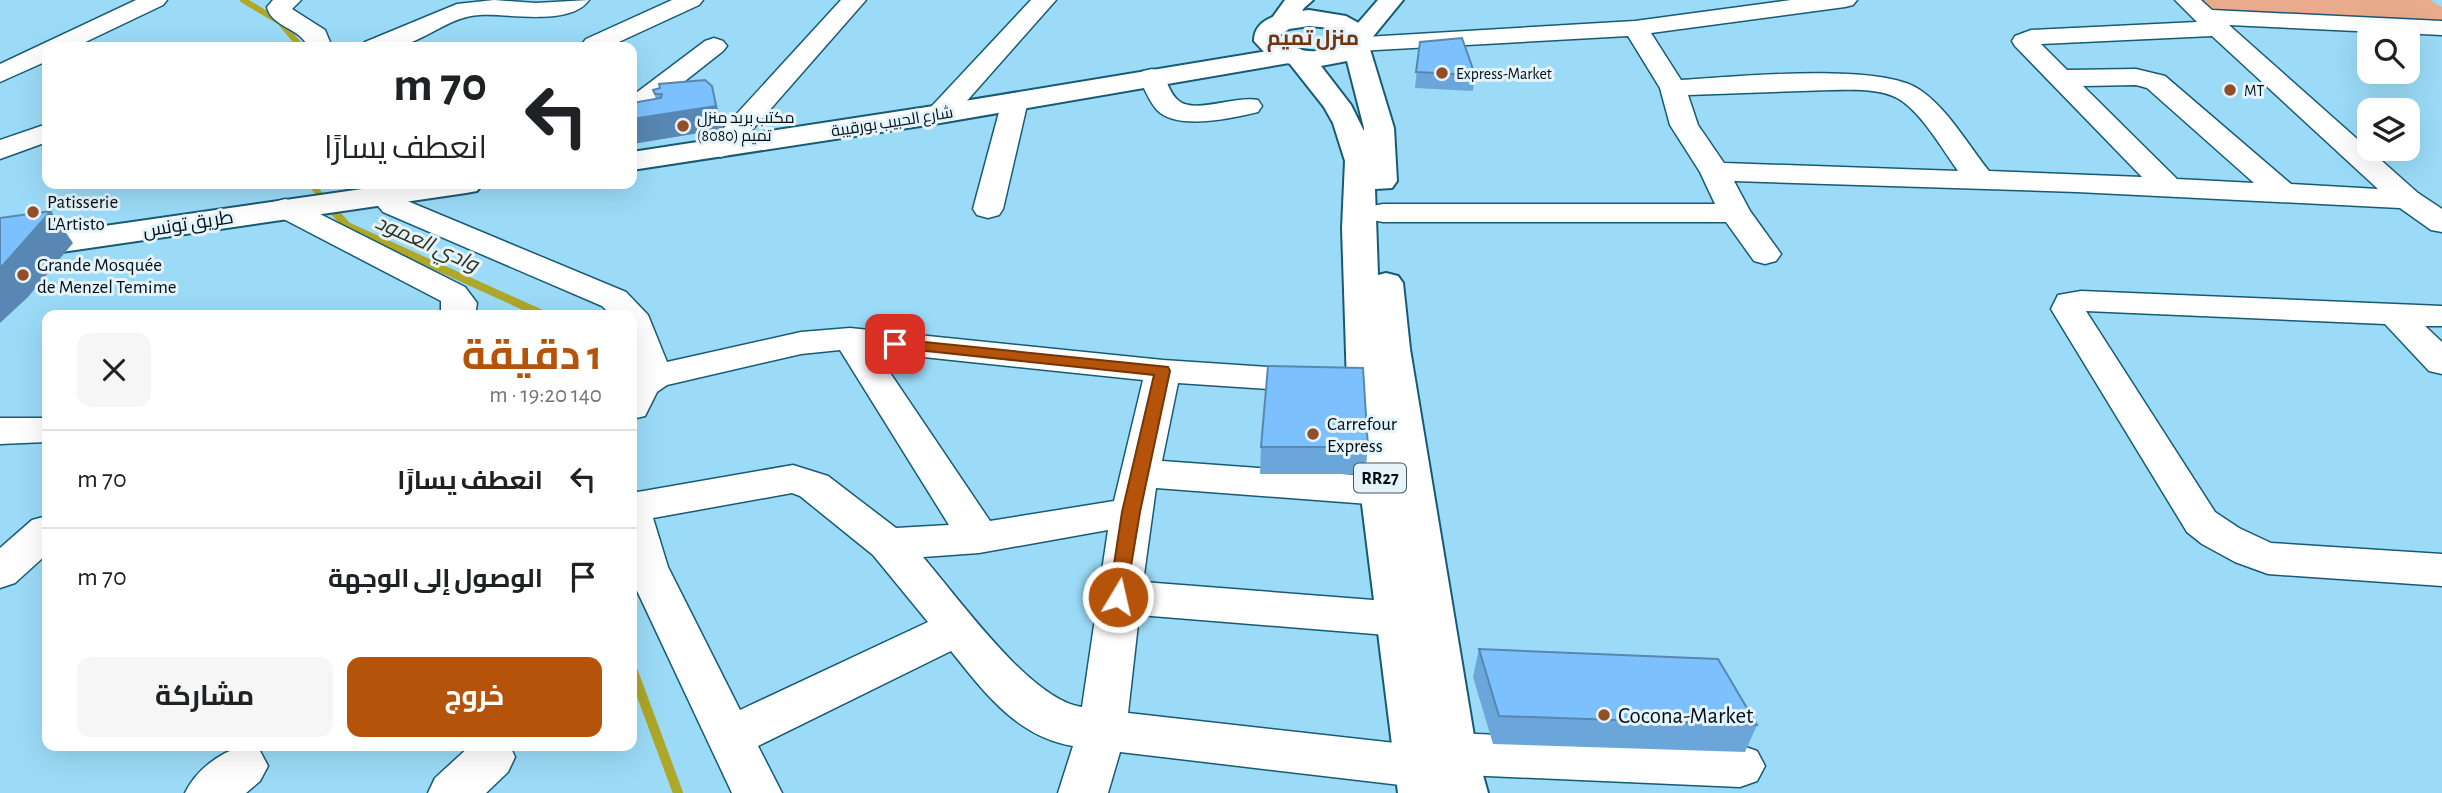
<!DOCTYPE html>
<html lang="ar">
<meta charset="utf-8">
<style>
:root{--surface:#fff;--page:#f6f6f6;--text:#202124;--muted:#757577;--line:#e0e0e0;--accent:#b45309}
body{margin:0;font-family:"Alegreya Sans",Cairo,sans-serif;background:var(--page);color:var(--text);direction:rtl;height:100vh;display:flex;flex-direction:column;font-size:26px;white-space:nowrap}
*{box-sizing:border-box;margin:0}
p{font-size:23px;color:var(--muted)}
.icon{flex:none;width:38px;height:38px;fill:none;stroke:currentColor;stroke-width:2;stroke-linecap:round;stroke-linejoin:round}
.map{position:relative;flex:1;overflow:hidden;direction:ltr}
.panel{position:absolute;left:42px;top:310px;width:595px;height:441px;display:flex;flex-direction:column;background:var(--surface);border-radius:14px;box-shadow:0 7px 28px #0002;direction:rtl}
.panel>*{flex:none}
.top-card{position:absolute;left:42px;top:42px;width:595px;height:147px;border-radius:14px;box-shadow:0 7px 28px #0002;direction:rtl;background:#fff;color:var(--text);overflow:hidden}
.controls{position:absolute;left:2357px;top:21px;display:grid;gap:14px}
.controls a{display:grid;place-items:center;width:63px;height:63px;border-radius:14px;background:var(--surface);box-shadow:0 7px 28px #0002;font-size:35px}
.pin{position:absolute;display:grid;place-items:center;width:60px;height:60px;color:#fff;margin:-30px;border-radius:14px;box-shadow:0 4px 10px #0006}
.me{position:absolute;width:77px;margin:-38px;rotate:9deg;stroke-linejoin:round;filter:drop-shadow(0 0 5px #0008)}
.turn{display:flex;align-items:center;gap:24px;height:147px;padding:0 35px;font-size:32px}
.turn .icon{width:91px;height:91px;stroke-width:2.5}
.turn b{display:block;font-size:49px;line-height:60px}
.round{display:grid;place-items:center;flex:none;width:74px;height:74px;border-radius:14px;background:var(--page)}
.summary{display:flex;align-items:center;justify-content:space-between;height:119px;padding:0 35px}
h1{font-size:42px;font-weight:700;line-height:52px;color:var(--accent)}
.primary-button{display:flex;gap:14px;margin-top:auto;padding:14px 35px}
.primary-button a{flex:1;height:80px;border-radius:14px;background:var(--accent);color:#fff;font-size:28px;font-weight:700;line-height:80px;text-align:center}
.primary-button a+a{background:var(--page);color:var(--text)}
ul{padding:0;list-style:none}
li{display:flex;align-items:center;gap:21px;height:98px;padding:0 35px;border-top:2px solid var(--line)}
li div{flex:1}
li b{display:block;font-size:26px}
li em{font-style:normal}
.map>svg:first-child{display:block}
</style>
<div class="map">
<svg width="2442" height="793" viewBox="0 0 2442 793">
<rect width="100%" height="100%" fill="#9bdbf7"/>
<polygon fill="#eaaa8c" points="2195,0 2430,0 2442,7 2442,26 2212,13"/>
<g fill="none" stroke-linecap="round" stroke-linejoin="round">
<g stroke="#aea729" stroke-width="6">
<polyline points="243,0 280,22 301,47"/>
<polyline points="311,184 327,203"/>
</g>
<polyline stroke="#aea729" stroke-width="8" points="325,201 347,226 544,315"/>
<polyline stroke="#aea729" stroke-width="10" points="632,669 678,793"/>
<defs>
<g id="minor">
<polygon points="136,0 167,0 163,5 75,47 47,47 47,61 0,82 0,64"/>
<path d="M273,0H301L292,9L325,30L332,47H308C301,28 271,27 267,7Z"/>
<path d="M494,0L536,3L589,0C570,27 507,13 480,15C449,16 423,43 394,47C384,49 371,47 361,47L365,42L457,4Z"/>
<polygon points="672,0 703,0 699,5 608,47 585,47 582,44 586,39"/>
<polygon points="841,0 866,0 731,154 721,157 711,154 707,148 711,142"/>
<polygon points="1031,0 1056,0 950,120 940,122 930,120 926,114 930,108"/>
<path d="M1791,0H1857L1853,5L1845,7L1651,33L1681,80C1732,77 1881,62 1920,90C1948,109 1968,145 1989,171L2142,177L2015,46L2012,41L2015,36L2031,30L2197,22L2175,0H2201L2212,10L2442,21V35L2229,25L2418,193L2442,209V232L2431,230L2400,208L2077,192L1734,181L1750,211L1781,254L1776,261L1765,264L1754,261L1726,222H1383L1372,220L1368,213L1372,206L1383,204H1715L1700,172L1670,125L1660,88L1628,36L1358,51L1349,48L1345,43L1349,38L1635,21ZM2212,36L2378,189L2291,184L2165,76L2136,69L2067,70L2041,44ZM2136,85L2147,88L2254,183L2177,179L2083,86ZM1831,90C1852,90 1878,88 1897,98C1920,110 1943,150 1958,171L1724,163L1698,125L1688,95Z"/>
<polygon points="714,38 723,41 727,46 723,51 642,115 632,117 632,96 705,41"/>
<path d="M1152,69L1161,71C1167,80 1170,95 1179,101C1195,114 1237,95 1258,100L1262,106L1258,112C1233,118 1177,131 1157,110C1149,101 1144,88 1139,77L1143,71Z"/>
<polygon points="1015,93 1025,95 1028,101 1003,209 999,215 988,218 977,215 973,209 1002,101 1005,95"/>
<polygon points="47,124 47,142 0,159 0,140"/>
<path d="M384,186L395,189L405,200L626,292L648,315L667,362L801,332L850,328L1163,360L1315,370L1328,373L1333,381L1328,389L1315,392L1178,383L1162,461L1382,477L1396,481L1402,491L1396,501L1382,505L1156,488L1143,582L1399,602L1415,607L1421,619L1415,631L1399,636L1139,615L1128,713L1431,747L1435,739L1452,733L1740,745L1757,751L1765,766L1757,781L1740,787L1465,775L1460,784L1443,790L1120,752L1108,793H1058L1073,746C1017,737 984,692 951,651L758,746L782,793H732L632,580V493L793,465L828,476L896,528L949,525L840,350L801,354L667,385L657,392L645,416L632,419V376L636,373L632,362V315H611L602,306L383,212L369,195L373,189ZM876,352L1143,380L1114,501L990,521ZM792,493L800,496L873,555L928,622L740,710L668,567L653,518ZM1108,530L1082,707C1030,700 958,597 923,557L979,553Z"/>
<polygon points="285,199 296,202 465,287 477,303 475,315 441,315 441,301 274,214 270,208 274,202"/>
<polygon points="2081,291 2442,306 2442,326 2425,326 2442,342 2442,374 2429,371 2385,324 2086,311 2215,512 2239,528 2271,543 2442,554 2442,586 2268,574 2235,562 2202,544 2187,532 2051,309 2058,295"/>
<polygon points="0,418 47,418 47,442 0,444"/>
<polygon points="47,516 47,554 15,583 0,588 0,548 32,520"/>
<path d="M242,746L260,751L268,766L260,781L246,793H185C196,770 218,754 242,746Z"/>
<polygon points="470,746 510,746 515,757 508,772 486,793 428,793 435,778"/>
</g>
<g id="major">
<polygon points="1285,0 1313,0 1304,8 1291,27 1282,30 1273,27 1269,22"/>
<polygon points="1378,0 1403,0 1367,44 1358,46 1349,44 1345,38"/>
<polygon points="1292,47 1301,49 1305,55 1301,61 940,123 632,170 632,152 940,105"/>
<polygon points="397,184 482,184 477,191 466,193 0,261 0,241"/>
</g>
<path id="highway" d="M1309,10L1346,16L1364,26L1368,31L1369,46L1394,128L1397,181L1392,188L1375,189L1378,275L1386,273L1398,276L1403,283L1410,349L1477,754L1488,793H1398L1347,384L1342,228L1345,161L1333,123L1324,107L1290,64L1266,54L1254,41C1254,14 1289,13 1309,10ZM1309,26L1331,28L1343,35L1344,41C1326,55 1297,55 1280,39V35L1289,29ZM1347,61L1364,128V131L1351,105L1321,66Z"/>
</defs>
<use href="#minor" stroke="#175b73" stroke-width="3"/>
<use href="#major" stroke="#175b73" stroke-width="4"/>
<use href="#highway" stroke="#175b73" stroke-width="4"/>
<use href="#minor" fill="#fff" fill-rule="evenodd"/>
<use href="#major" fill="#fff" fill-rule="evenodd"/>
<use href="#highway" fill="#fff" fill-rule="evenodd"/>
</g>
<g fill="#6ba6da">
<polygon points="1420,42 1475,75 1473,91 1415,88"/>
<polygon points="653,90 718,110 723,129 632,144 632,103 656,99"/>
<polygon points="1261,447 1368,447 1365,474 1260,474"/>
<polygon points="1479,649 1757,725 1745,752 1493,744 1473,677"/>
</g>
<g fill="#5787b2">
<polygon points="712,86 723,129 632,144 632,119"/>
<polygon points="51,211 73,243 28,297 0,323 0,268"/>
</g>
<g fill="#7cc1fe" stroke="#5787b2" stroke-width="2">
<polygon points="1462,38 1475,75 1416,72 1420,42"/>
<polygon points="705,80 712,86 716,106 632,119 632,103 661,98 662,94 655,94 653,90 660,88 659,84"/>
<polygon points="51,211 4,264 0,268 0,218"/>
<polygon points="1268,366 1363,368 1368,447 1261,447"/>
<polygon points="1479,649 1718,659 1757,725 1499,716"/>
</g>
<polygon fill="#b45309" stroke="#753606" stroke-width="2" points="895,339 1168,367 1170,371 1140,512 1125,602 1112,602 1109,597 1122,512 1154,375 889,347 887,344"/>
<g fill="#934d27" stroke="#e5f4fb" stroke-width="2.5">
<circle cx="1442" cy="73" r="7"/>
<circle cx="2230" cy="90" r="7"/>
<circle cx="683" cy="126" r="7"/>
<circle cx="33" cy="212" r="7"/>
<circle cx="23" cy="275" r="7"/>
<circle cx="1313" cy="434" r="7"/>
<circle cx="1604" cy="715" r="7"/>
</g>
<g text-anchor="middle" stroke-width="6" stroke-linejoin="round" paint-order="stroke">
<g font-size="16" fill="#000e17" stroke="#e5f4fb" text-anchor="start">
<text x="1456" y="79">Express-Market</text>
<text x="2244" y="96">MT</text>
<text x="697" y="123">مكتب بريد منزل<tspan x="697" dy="18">تميم (8080)</tspan></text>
</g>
<g font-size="16" fill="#000e17" stroke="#e5f4fb">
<text transform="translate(892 121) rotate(-9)" y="6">شارع الحبيب بورقيبة</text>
</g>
<rect fill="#e5f4fb" stroke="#45535b" stroke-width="2" x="1354" y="463.5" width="52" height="29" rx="5"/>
<g font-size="18" font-weight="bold" fill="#000e17">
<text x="1380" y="484">RR27</text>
</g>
<g font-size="19" fill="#000e17" stroke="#e5f4fb" text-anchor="start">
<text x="47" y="208">Patisserie<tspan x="47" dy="22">L'Artisto</tspan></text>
<text x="37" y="271">Grande Mosquée<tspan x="37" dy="22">de Menzel Temime</tspan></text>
<text x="1327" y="430">Carrefour<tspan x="1327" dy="22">Express</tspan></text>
</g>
<g font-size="19" fill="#000e17" stroke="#e5f4fb">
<text transform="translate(188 223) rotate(-9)" y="7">طريق تونس</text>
</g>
<g font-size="21" font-weight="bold" fill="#733511" stroke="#e5f4fb">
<text x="1313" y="45">منزل تميم</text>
</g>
<g font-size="21" font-style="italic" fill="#302f1a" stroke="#e5f4fb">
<text transform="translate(427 243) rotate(24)" y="7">وادي العمود</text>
</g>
<g font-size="23" fill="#000e17" stroke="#e5f4fb" text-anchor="start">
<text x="1618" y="723">Cocona-Market</text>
</g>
</g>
</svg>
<div class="controls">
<a><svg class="icon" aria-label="search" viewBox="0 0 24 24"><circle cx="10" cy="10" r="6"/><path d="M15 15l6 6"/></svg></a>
<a><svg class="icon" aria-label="layers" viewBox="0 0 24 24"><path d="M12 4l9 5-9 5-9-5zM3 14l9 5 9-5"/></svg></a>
</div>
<div class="pin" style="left:895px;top:344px;background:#d93025"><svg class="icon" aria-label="arrive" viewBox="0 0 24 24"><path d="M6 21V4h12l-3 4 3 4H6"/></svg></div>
<svg class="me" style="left:1118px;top:597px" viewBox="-20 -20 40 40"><circle r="17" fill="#b45309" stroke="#fff" stroke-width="3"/><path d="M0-11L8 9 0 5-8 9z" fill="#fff"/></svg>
<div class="top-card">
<div class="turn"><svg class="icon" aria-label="left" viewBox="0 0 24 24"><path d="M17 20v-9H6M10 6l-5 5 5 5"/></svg><div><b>70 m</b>انعطف يسارًا</div></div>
</div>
<section class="panel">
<div class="summary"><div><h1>1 دقيقة</h1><p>140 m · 19:20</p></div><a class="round"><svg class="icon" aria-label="close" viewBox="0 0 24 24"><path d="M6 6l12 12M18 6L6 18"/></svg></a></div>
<ul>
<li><svg class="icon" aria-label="left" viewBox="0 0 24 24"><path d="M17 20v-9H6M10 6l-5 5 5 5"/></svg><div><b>انعطف يسارًا</b></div><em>70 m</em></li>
<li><svg class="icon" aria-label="arrive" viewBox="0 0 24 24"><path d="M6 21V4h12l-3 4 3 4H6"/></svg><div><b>الوصول إلى الوجهة</b></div><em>70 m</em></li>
</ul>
<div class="primary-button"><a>خروج</a><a>مشاركة</a></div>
</section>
</div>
